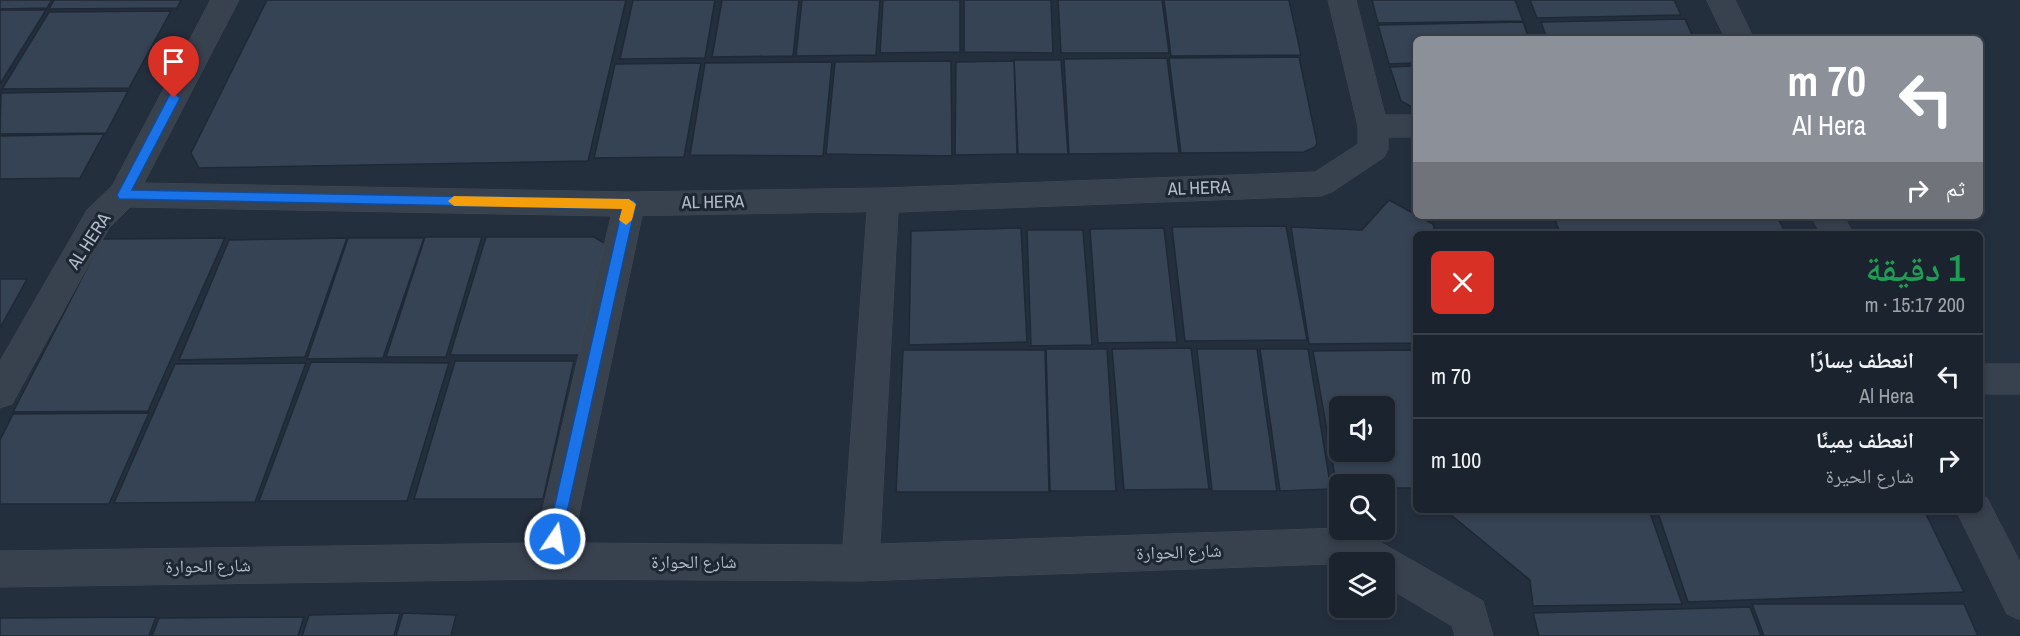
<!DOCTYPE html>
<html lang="ar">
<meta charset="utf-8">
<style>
:root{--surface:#1b232e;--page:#282f3a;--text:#f1f3f6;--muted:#a0a4aa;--line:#39404a}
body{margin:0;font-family:"Archivo Narrow","Noto Naskh Arabic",sans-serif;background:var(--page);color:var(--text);direction:rtl;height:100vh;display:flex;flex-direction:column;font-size:22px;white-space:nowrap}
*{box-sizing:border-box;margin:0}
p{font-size:20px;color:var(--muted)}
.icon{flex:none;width:33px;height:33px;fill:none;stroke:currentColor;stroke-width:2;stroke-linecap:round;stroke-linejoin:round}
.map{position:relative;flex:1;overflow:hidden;direction:ltr}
.details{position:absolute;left:1413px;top:231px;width:570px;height:282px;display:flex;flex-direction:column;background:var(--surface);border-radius:9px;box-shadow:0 3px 9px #0003,0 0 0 2px var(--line);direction:rtl}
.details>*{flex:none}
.top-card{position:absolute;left:1413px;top:36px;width:570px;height:183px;border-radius:9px;box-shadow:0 3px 9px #0003,0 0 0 2px var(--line);direction:rtl;background:#8c9099;color:#fff;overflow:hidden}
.tools{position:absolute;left:1329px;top:396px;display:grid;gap:12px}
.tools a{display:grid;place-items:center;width:66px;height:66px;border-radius:9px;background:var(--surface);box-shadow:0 3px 9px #0003,0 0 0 2px var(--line);font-size:30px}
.pin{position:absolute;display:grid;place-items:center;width:51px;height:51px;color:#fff;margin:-62px -26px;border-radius:50% 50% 50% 0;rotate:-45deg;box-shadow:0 0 6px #0007}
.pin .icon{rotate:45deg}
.me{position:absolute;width:66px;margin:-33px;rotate:12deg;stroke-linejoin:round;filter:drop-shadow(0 0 4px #0008)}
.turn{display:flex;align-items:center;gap:21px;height:126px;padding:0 18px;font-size:27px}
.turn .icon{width:78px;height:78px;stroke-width:2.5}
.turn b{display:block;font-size:42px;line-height:51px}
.then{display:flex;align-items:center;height:57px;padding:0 18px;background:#0003;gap:12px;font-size:22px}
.round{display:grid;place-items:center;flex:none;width:63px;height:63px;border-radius:9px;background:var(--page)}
.overview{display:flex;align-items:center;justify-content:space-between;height:102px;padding:0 18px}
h1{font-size:36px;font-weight:600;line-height:45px;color:#1e9e55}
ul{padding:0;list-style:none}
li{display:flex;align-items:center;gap:18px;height:84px;padding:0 18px;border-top:2px solid var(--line)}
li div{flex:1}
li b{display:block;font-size:22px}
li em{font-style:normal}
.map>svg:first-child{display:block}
</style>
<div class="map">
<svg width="2020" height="636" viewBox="0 0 2020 636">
<rect width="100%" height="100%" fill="#242f3e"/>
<g fill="#364354" stroke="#1f2835" stroke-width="1.5" fill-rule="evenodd">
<polygon points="0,0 52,0 47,8 0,9"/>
<polygon points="54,0 181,0 177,8 49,9"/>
<polygon points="267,0 626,0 588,161 199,168 191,153"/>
<polygon points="633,0 715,0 705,58 620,59"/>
<polygon points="722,0 799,0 793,56 712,57"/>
<polygon points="802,0 880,0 876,55 796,56"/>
<polygon points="883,0 960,0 960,52 880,53"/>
<polygon points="964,0 1051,0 1053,53 964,52"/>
<polygon points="1058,0 1162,0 1169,53 1061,53"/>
<polygon points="1164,0 1289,0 1301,55 1171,56"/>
<polygon points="1372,0 1515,0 1523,21 1378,23"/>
<polygon points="1530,0 1674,0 1681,15 1537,18"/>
<polygon points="0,10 46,10 0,84"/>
<polygon points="171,11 129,88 2,89 49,12"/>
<polygon points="1685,19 1694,39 1547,39 1541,22"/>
<polygon points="1523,22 1529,39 1416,39 1416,63 1389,64 1378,25"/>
<polygon points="1299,57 1317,143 1315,147 1304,152 1181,153 1169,58"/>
<polygon points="1167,58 1179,153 1069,154 1064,59"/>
<polygon points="1014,60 1061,60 1068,154 1018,154"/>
<polygon points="951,61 952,156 826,154 835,62"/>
<polygon points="1014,61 1017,154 955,155 956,62"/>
<polygon points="832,62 823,156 690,155 705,63"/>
<polygon points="701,63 684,157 594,158 615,64"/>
<polygon points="1416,66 1416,107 1412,107 1401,101 1390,67"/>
<polygon points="128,91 106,133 0,134 1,93"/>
<polygon points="104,134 80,178 0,179 0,136"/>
<polygon points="1389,200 1433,224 1436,234 1416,234 1416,343 1309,344 1291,227 1362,230"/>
<polygon points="1554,216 1777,216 1786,234 1560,234"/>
<polygon points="1286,226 1307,340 1185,341 1172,227"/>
<polygon points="1021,228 1027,342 909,345 911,231"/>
<polygon points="1164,228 1177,342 1098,343 1090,229"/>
<polygon points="1027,230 1083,230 1092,345 1031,346"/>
<polygon points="425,237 482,237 446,357 386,357"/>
<polygon points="486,237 594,237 606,244 581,355 450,355"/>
<polygon points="225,238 148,411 13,412 102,239"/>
<polygon points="347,238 305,357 179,360 229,240"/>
<polygon points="348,238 424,238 383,358 307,359"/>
<polygon points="0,279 27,279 0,328"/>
<polygon points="1191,348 1209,489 1124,490 1112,349"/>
<polygon points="1046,349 1107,349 1116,491 1050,491"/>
<polygon points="1197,349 1257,349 1277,491 1212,491"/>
<polygon points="1260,349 1308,349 1331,489 1280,491"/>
<polygon points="903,350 1045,350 1049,492 896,492"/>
<path d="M1416,350V488H1384V484H1340V488H1337L1313,351ZM1340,406H1384V452H1340Z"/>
<polygon points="455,361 574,361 543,499 414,499"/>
<polygon points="311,362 449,363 407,501 259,501"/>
<polygon points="306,363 255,502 114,503 175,364"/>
<polygon points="149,413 109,504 0,504 0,440 13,414"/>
<polygon points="1445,510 1649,510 1682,604 1533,606 1530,580"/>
<polygon points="1657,510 1924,510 1964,592 1688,602"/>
<polygon points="1752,604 1964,604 1978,636 1764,636"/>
<polygon points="1750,607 1761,636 1539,636 1533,613"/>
<polygon points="400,613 394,636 302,636 309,615"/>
<polygon points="403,613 456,615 451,636 396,636"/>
<polygon points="156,617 149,636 0,636 0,618"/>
<polygon points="304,617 298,636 152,636 159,618"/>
</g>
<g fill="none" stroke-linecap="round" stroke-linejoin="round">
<defs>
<g id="minor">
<path d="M211,0H239L144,183L629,192L883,188L1315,172L1358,144V126L1328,0H1356L1385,115H1416V137H1388V149L1384,157L1332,192L1321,196L898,212L880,544L1340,528L1359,530L1483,601L1493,636H1455L1452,626L1384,585V562L860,581L550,579L0,587V551L535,543L611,216L130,207L109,228L12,404L0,408V361L87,210L112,186ZM867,212L843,545L573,543L642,216Z"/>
<polygon points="1707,0 1735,0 1754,39 1726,39"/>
<polygon points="1812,216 1844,216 1853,234 1821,234"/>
<rect x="1980" y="364" width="40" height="30"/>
<polygon points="1980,495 1987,498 2020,562 2020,620 2007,614 1956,510 1980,510"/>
</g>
</defs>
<use href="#minor" stroke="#414a57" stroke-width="1"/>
<use href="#minor" fill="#38414e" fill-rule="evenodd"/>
</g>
<polygon fill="#1a73e8" stroke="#114b97" stroke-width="1.5" points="174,93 180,98 132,190 634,200 636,204 560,544 555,546 549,544 547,539 622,209 119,199 117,195 170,94"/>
<polygon fill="#f59e0b" points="454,196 629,199 636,204 632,220 626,225 619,220 622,209 454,206 448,201"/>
<g text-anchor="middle" stroke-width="6" stroke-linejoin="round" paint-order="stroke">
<g font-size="18" fill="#b4bcc9" stroke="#1d2633">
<text transform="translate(1199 188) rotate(-2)" y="6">AL HERA</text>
<text transform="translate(713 202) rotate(-1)" y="6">AL HERA</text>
<text transform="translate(89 241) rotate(-57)" y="6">AL HERA</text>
<text transform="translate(1179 552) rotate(-2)" y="6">شارع الحوارة</text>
<text x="694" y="568">شارع الحوارة</text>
<text transform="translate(208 566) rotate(-1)" y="6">شارع الحوارة</text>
</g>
</g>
</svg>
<div class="tools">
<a><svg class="icon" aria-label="sound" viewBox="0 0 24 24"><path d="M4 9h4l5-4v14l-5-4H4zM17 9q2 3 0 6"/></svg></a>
<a><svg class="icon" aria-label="search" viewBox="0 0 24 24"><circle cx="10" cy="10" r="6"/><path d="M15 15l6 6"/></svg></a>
<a><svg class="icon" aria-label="layers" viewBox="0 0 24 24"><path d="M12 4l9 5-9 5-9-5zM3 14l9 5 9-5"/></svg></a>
</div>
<div class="pin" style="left:174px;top:98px;background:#d93025"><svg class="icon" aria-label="arrive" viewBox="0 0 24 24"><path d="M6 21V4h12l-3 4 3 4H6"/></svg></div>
<svg class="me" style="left:555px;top:539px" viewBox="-20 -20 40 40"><circle r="17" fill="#1a73e8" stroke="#fff" stroke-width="3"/><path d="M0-11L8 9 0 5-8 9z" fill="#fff"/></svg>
<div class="top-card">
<div class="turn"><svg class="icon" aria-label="left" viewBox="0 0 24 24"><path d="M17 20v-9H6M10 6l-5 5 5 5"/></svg><div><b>70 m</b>Al Hera</div></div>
<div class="then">ثم<svg class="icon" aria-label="right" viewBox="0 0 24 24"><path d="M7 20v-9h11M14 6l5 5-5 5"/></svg></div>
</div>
<section class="details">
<div class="overview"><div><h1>1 دقيقة</h1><p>200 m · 15:17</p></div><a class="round" style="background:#d93025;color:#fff"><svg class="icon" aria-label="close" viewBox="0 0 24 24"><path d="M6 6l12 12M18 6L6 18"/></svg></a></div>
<ul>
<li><svg class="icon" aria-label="left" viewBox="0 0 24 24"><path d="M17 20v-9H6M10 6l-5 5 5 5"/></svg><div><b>انعطف يسارًا</b><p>Al Hera</p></div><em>70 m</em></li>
<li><svg class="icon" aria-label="right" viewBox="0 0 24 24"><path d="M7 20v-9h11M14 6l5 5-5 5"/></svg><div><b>انعطف يمينًا</b><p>شارع الحيرة</p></div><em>100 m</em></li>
</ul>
</section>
</div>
